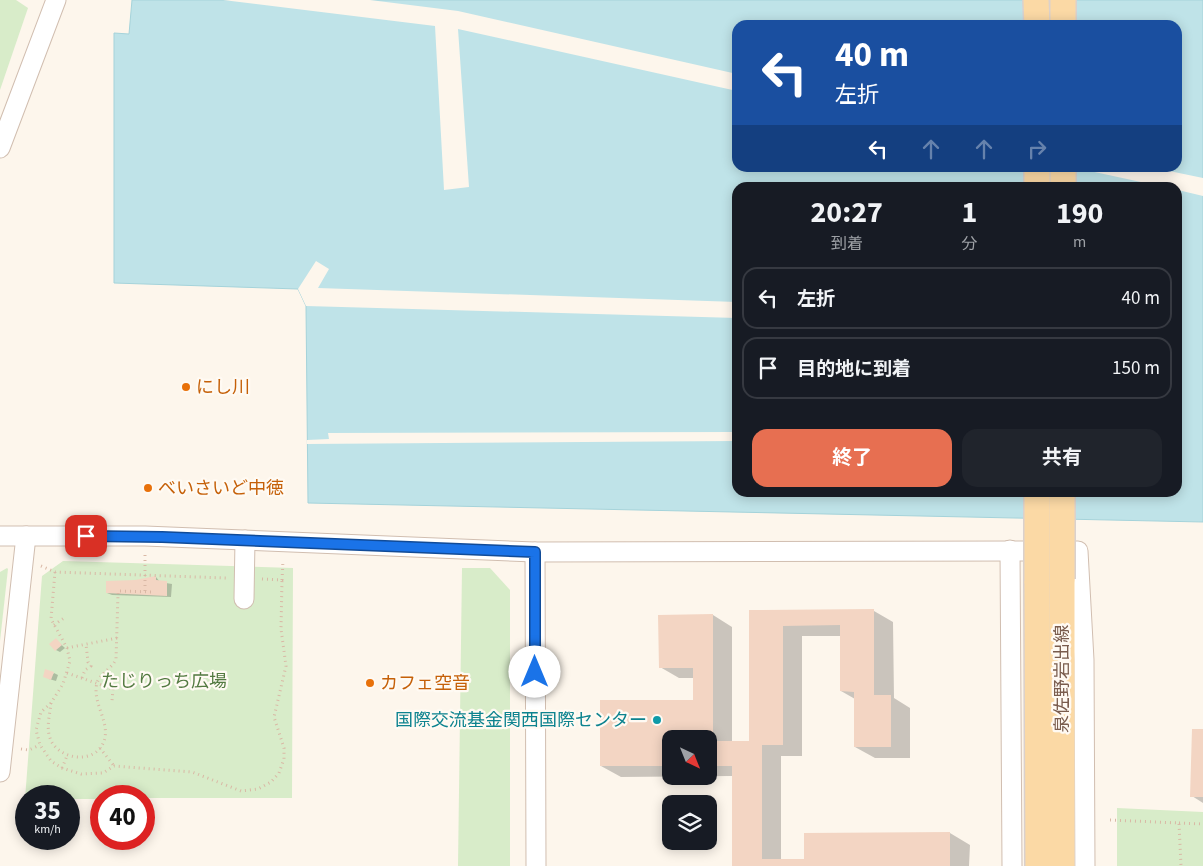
<!DOCTYPE html>
<html lang="ja">
<meta charset="utf-8">
<style>
:root{--surface:#171b24;--page:#20242c;--text:#f1f3f6;--muted:#9ea1a6;--line:#363941;--accent:#e76f51}
body{margin:0;font-family:"Source Sans 3","Noto Sans JP",sans-serif;background:var(--page);color:var(--text);height:100vh;display:flex;flex-direction:column;font-size:19px;white-space:nowrap}
*{box-sizing:border-box;margin:0}
p{font-size:16px;color:var(--muted)}
.icon{flex:none;width:28px;height:28px;fill:none;stroke:currentColor;stroke-width:2;stroke-linecap:round;stroke-linejoin:round}
.map{position:relative;flex:1;overflow:hidden}
.sheet{position:absolute;left:732px;top:182px;width:450px;height:315px;display:flex;flex-direction:column;background:var(--surface);border-radius:15px;box-shadow:0 2px 12px #0003}
.sheet>*{flex:none}
.guide{position:absolute;left:732px;top:20px;width:450px;height:152px;border-radius:15px;box-shadow:0 2px 12px #0003;background:#1a4fa0;color:#fff;overflow:hidden}
.needle{width:32px;rotate:137deg}
.buttons{position:absolute;left:662px;top:730px;display:grid;gap:10px}
.buttons a{display:grid;place-items:center;width:55px;height:55px;border-radius:10px;background:var(--surface);box-shadow:0 2px 12px #0003;font-size:25px}
.speed{position:absolute;left:15px;top:785px;display:flex;gap:10px;font-size:25px;font-weight:700;text-align:center}
.speed>*{display:grid;place-content:center;width:65px;height:65px;border-radius:50%;background:var(--surface);box-shadow:0 2px 12px #0003;line-height:1}
.speed small{font-size:12px;font-weight:400}
.speed .limit{border:8px solid #d22;background:#fff;color:#111}
.pin{position:absolute;display:grid;place-items:center;width:42px;height:42px;color:#fff;margin:-21px;border-radius:10px;box-shadow:0 2px 8px #0006}
.me{position:absolute;width:55px;margin:-28px;rotate:0deg;stroke-linejoin:round;filter:drop-shadow(0 0 4px #0008)}
.turn{display:flex;align-items:center;gap:18px;height:105px;padding:0 20px;font-size:22px}
.turn .icon{width:65px;height:65px;stroke-width:2.5}
.turn b{display:block;font-size:35px;line-height:42px}
.lanes{display:flex;align-items:center;height:48px;padding:0 20px;background:#0003;justify-content:center;gap:25px;direction:ltr}
.lanes .off{opacity:.35}
.eta{display:flex;justify-content:space-evenly;align-items:center;height:85px;text-align:center}
.eta b{font-size:30px;font-weight:700;line-height:35px}
.primary-button{display:flex;gap:10px;margin-top:auto;padding:10px 20px}
.primary-button a{flex:1;height:58px;border-radius:15px;background:var(--accent);color:#fff;font-size:20px;font-weight:700;line-height:58px;text-align:center}
.primary-button a+a{background:var(--page);color:var(--text)}
ul{padding:0;list-style:none}
li{display:flex;align-items:center;gap:15px;height:62px;margin:0 10px 8px;padding:0 10px;border:2px solid var(--line);border-radius:15px}
li div{flex:1}
li b{display:block;font-size:19px}
li em{font-style:normal}
.map>svg:first-child{display:block}
</style>
<div class="map">
<svg width="1203" height="866" viewBox="0 0 1203 866">
<rect width="100%" height="100%" fill="#fdf6ec"/>
<g fill="#d8ecc9">
<polygon points="0,0 16,0 28,8 0,90"/>
<polygon points="63,561 293,568 292,798 144,798 144,796 101,796 101,799 69,799 69,796 26,796 25,799 42,576"/>
<polygon points="7,568 8,569 0,641 0,572"/>
<polygon points="462,568 490,568 510,590 510,866 458,866"/>
<polygon points="1117,808 1203,812 1203,866 1117,866"/>
</g>
<path fill="#bfe3e8" stroke="#a5d3da" fill-rule="evenodd" d="M132,0H1203V522L308,503L306,306L298,289L114,283V33L129,34ZM738,25H1178V168H738ZM738,188H1178V492H738Z"/>
<g fill="#fdf6ec">
<polygon points="223,0 370,0 458,11 737,74 737,91 458,29 469,187 444,190 435,26"/>
<polygon points="1076,168 1155,168 1203,178 1203,196 1178,190 1178,188 1164,187"/>
<polygon points="316,261 329,269 318,288 737,302 737,318 306,306 298,289"/>
<polygon points="737,432 737,441 307,444 307,440 329,439 328,433"/>
</g>
<g fill="#0003" fill-rule="evenodd">
<polygon points="156,577 160,582 172,584 171,597 112,595 107,593 135,581"/>
<path d="M750,611H874L893,622L894,698L910,708V758H875L855,747V699L841,691V636H802V756H781V860H806L950,833L970,845L969,866H733V776L621,777L601,766L695,701L694,678H679L660,667L713,615L732,627V742H750ZM671,739H709V776H671Z"/>
<polygon points="56,640 65,648 60,652 56,650"/>
<polygon points="54,673 58,675 56,681 49,679"/>
<polygon points="1203,730 1203,803 1192,796"/>
</g>
<g fill="#f3d5c3">
<polygon points="156,576 156,580 167,581 167,596 106,593 106,581 135,580"/>
<polygon points="874,609 874,695 891,695 891,747 854,747 854,692 840,691 840,625 783,626 783,745 762,745 762,859 804,859 804,833 950,832 950,866 732,866 732,766 709,766 709,739 671,739 671,766 600,766 600,700 693,700 693,668 659,668 658,615 713,614 713,741 749,741 749,610"/>
<polygon points="56,638 62,645 55,651 49,644"/>
<polygon points="45,669 54,672 51,680 43,677"/>
<polygon points="1192,729 1203,729 1203,797 1190,797"/>
</g>
<g fill="none" stroke-linecap="round" stroke-linejoin="round">
<defs>
<g id="minor">
<polyline points="0,148 56,0"/>
<polyline points="0,536 145,536 535,552 1078,551 1084,660 1085,866"/>
<polyline points="1010,550 1012,866"/>
<polyline points="535,552 536,866"/>
<polyline points="244,599 245,540"/>
<polyline points="0,772 26,536"/>
</g>
<g id="major">
<polyline points="1036,0 1037,25"/>
<polyline points="1063,25 1063,0"/>
<polyline points="1037,168 1037,188"/>
<polyline points="1063,188 1063,168"/>
<polyline points="1037,581 1038,866"/>
<polyline points="1062,866 1062,579"/>
</g>
</defs>
<use href="#minor" stroke="#d1beb0" stroke-width="21"/>
<use href="#major" stroke="#dad1cd" stroke-width="28"/>
<g stroke="#d9b8a5" stroke-width="3" stroke-dasharray="1 4" stroke-linecap="butt">
<polyline points="145,555 145,595"/>
<polyline points="41,566 55,572 226,578"/>
<polyline points="55,572 51,619 67,648 70,661 63,684 51,703 41,712 36,730 40,745 51,761 62,768 81,774 103,773 114,766 192,772 241,791 258,789 271,782 279,773 284,759 284,748 274,717 286,666 281,629 282,580"/>
<polyline points="262,579 282,580 283,561"/>
<polyline points="54,625 64,618"/>
<polyline points="67,648 117,638"/>
<polyline points="67,673 113,689"/>
<polyline points="82,678 85,670 91,666 88,662 86,644"/>
<polyline points="109,680 113,689 112,701"/>
<path d="M51,703C50,714 46,727 50,738C56,757 88,765 101,747C115,726 91,705 97,683C100,673 112,669 116,659L118,594"/>
<polyline points="100,748 114,766"/>
<polyline points="21,749 29,750 40,745"/>
<polyline points="62,768 67,756"/>
<polyline points="1110,820 1179,823 1181,866"/>
<polyline points="1179,823 1203,824"/>
</g>
<use href="#minor" stroke="#fff" stroke-width="19"/>
<use href="#major" stroke="#fbd9a5" stroke-width="25"/>
<defs>
<g id="major-bridge">
<polyline points="1037,492 1037,581"/>
<polyline points="1062,579 1062,492"/>
</g>
</defs>
<use href="#major-bridge" stroke="#dad1cd" stroke-width="28" stroke-linecap="butt"/>
<polyline stroke="#d9b8a5" stroke-width="3" stroke-dasharray="1 4" stroke-linecap="butt" points="118,594 118,591 154,592"/>
<use href="#major-bridge" stroke="#fbd9a5" stroke-width="25"/>
</g>
<g fill="none" stroke-linecap="round" stroke-linejoin="round">
<defs>
<polyline id="route" points="86,536 162,537 535,552 535,672"/>
</defs>
<use href="#route" stroke="#114b97" stroke-width="12"/>
<use href="#route" stroke="#1a73e8" stroke-width="9"/>
</g>
<g fill="#e8710a" stroke="#fffaf3" stroke-width="2">
<circle cx="186" cy="387" r="5"/>
<circle cx="148" cy="488" r="5"/>
<circle cx="370" cy="683" r="5"/>
</g>
<circle fill="#0f9aa8" stroke="#fffaf3" stroke-width="2" cx="657" cy="720" r="5"/>
<g text-anchor="middle" stroke-width="4.5" stroke-linejoin="round" paint-order="stroke">
<g font-size="18" fill="#c56008" stroke="#fffaf3" text-anchor="start">
<text x="196" y="393">にし川</text>
<text x="158" y="494">べいさいど中徳</text>
<text x="380" y="689">カフェ空音</text>
</g>
<g font-size="18" fill="#7a5c4d" stroke="#fffaf3">
<text transform="translate(1062 679) rotate(-90)" y="6">泉佐野岩出線</text>
</g>
<g font-size="18" fill="#537a41" stroke="#fffaf3">
<text x="164" y="687">たじりっち広場</text>
</g>
<g font-size="18" fill="#0d838f" stroke="#fffaf3" text-anchor="end">
<text x="647" y="726">国際交流基金関西国際センター</text>
</g>
</g>
</svg>
<div class="buttons">
<a><svg class="needle" viewBox="-14 -14 28 28"><path d="M0-13l5 13h-10z" fill="#e53935"/><path d="M0 13l5-13h-10z" fill="#9ea1a6"/></svg></a>
<a><svg class="icon" aria-label="layers" viewBox="0 0 24 24"><path d="M12 4l9 5-9 5-9-5zM3 14l9 5 9-5"/></svg></a>
</div>
<div class="speed"><div>35<small>km/h</small></div><div class="limit">40</div></div>
<div class="pin" style="left:86px;top:536px;background:#d93025"><svg class="icon" aria-label="arrive" viewBox="0 0 24 24"><path d="M6 21V4h12l-3 4 3 4H6"/></svg></div>
<svg class="me" style="left:535px;top:672px" viewBox="-20 -20 40 40"><circle r="19" fill="#fff"/><path d="M0-13L10 11 0 6-10 11z" fill="#1a73e8"/></svg>
<div class="guide">
<div class="turn"><svg class="icon" aria-label="left" viewBox="0 0 24 24"><path d="M17 20v-9H6M10 6l-5 5 5 5"/></svg><div><b>40 m</b>左折</div></div>
<div class="lanes"><svg class="icon" aria-label="left" viewBox="0 0 24 24"><path d="M17 20v-9H6M10 6l-5 5 5 5"/></svg><svg class="icon off" aria-label="ahead" viewBox="0 0 24 24"><path d="M12 20V5M6 11l6-6 6 6"/></svg><svg class="icon off" aria-label="ahead" viewBox="0 0 24 24"><path d="M12 20V5M6 11l6-6 6 6"/></svg><svg class="icon off" aria-label="right" viewBox="0 0 24 24"><path d="M7 20v-9h11M14 6l5 5-5 5"/></svg></div>
</div>
<section class="sheet">
<div class="eta">
<div><b>20:27</b><p>到着</p></div>
<div><b>1</b><p>分</p></div>
<div><b>190</b><p>m</p></div>
</div>
<ul>
<li><svg class="icon" aria-label="left" viewBox="0 0 24 24"><path d="M17 20v-9H6M10 6l-5 5 5 5"/></svg><div><b>左折</b></div><em>40 m</em></li>
<li><svg class="icon" aria-label="arrive" viewBox="0 0 24 24"><path d="M6 21V4h12l-3 4 3 4H6"/></svg><div><b>目的地に到着</b></div><em>150 m</em></li>
</ul>
<div class="primary-button"><a>終了</a><a>共有</a></div>
</section>
</div>
